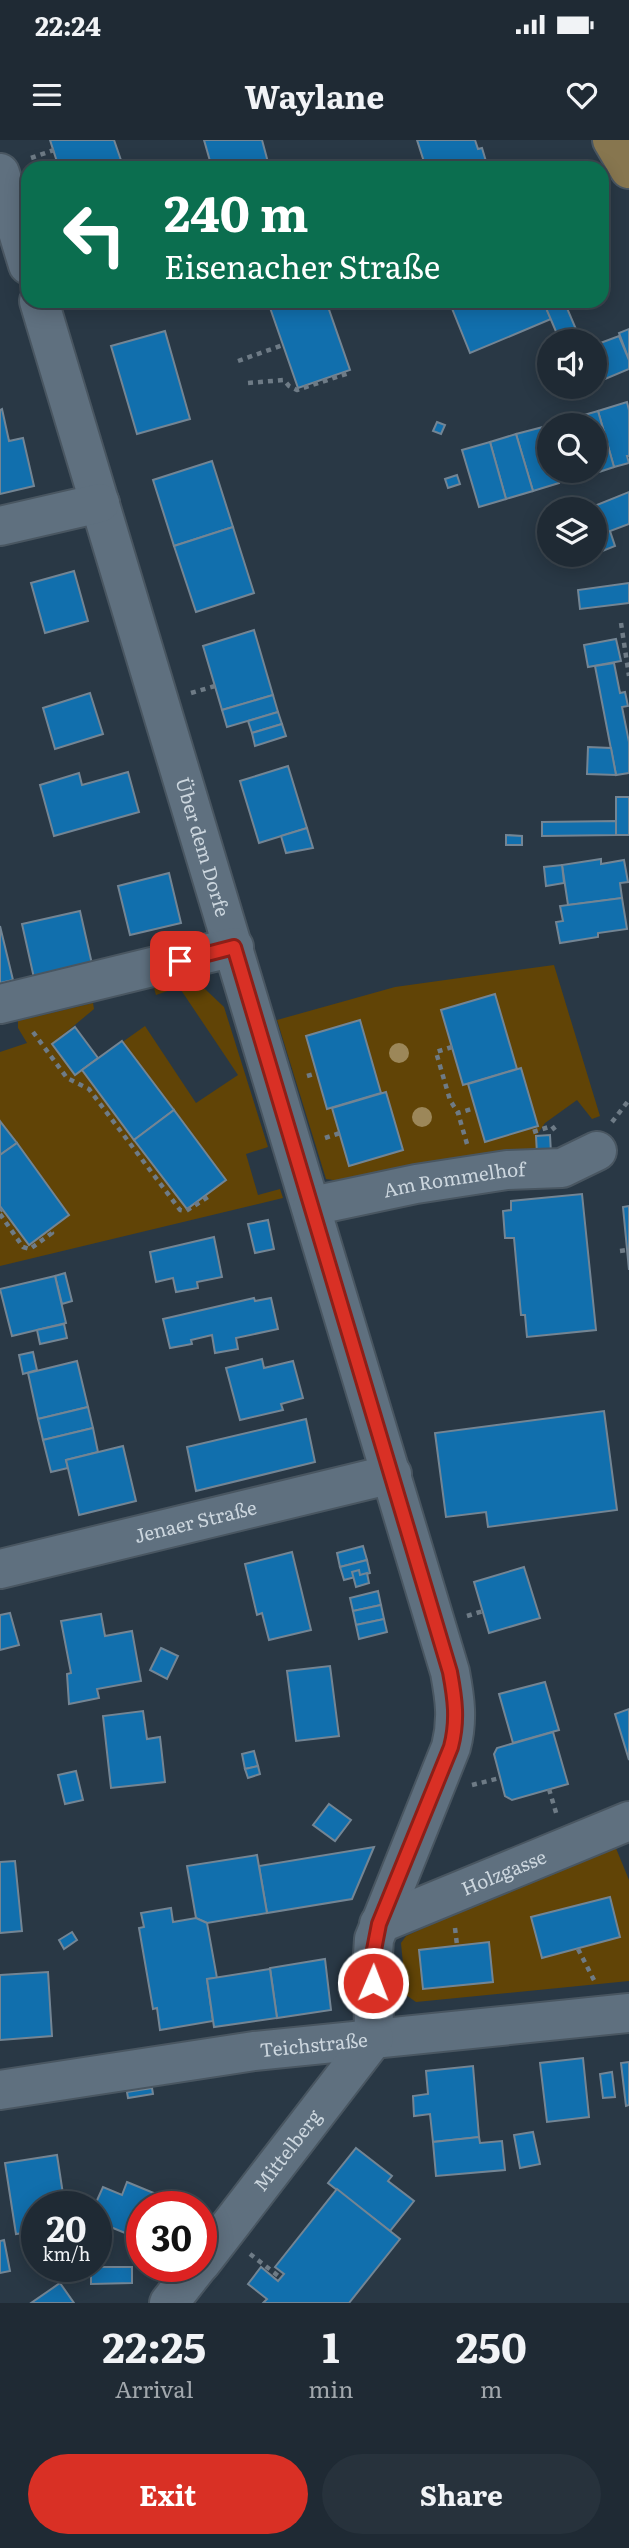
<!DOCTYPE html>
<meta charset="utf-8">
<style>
:root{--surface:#1f2a34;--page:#27323c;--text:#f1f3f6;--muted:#a1a7ac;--line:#3c464f;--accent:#d93025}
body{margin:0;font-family:Literata,serif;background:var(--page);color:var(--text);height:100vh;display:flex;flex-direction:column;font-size:26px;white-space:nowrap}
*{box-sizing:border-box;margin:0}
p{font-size:23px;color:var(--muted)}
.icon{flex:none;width:38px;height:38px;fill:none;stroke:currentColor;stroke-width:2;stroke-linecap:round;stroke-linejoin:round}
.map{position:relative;height:2163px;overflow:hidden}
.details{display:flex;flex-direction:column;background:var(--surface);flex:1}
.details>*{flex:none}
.banner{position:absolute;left:21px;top:21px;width:588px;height:147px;border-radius:21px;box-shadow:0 4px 18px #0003,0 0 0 2px var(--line);background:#0b6e4f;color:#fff;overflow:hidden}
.tools{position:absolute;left:537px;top:189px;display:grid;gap:14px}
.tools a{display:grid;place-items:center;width:70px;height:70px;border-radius:50%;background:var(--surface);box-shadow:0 4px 18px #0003,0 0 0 2px var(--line);font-size:35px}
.speed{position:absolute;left:21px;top:2051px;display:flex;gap:14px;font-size:35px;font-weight:700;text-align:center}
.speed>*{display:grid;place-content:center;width:91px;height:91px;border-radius:50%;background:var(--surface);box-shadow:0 4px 18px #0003,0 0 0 2px var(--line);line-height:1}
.speed small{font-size:18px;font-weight:400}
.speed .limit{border:10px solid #d22;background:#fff;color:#111}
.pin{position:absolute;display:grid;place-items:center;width:60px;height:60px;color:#fff;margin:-30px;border-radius:14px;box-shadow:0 4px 10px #0006}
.me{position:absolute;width:77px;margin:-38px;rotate:1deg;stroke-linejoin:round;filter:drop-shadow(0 0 5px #0008)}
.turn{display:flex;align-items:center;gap:24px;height:147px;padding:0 28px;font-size:32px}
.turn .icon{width:91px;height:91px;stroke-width:2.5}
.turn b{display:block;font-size:49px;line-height:60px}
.eta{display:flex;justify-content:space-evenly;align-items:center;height:119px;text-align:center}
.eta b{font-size:42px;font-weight:700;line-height:49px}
.action{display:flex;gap:14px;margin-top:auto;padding:14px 28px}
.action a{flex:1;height:80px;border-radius:42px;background:var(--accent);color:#fff;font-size:28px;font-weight:700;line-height:80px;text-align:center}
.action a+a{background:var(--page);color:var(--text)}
.status{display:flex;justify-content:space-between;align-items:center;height:49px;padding:0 35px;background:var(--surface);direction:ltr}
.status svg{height:19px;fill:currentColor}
header{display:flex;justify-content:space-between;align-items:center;height:91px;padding:0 28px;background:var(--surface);font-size:32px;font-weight:700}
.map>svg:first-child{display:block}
</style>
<div class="status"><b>22:24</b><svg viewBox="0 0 49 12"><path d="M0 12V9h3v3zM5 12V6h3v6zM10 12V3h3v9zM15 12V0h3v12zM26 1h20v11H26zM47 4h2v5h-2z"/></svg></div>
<header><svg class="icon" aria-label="menu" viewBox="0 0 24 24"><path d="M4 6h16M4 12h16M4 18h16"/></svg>Waylane<svg class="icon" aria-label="heart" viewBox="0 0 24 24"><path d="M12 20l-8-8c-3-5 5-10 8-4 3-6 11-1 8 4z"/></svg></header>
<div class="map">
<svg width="629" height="2163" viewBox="0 0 629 2163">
<rect width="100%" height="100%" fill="#293845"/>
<g fill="#614406">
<polygon points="554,825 600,976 592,979 577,960 545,983 536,996 537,1014 348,1042 326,1039 277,880 395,847"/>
<polygon points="184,842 205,849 224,867 268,1007 246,1014 258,1055 280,1049 283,1058 0,1126 0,912 27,903 18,888 18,881 93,863 94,869 52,904 76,935 145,886 196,963 238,935 181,850 173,849 156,855 154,848"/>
<polygon points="613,1701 629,1740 629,1841 416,1862 406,1855 401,1803 406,1796"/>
</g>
<g fill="#116fad" stroke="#738594" stroke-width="2">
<polygon points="50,0 114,0 123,26 59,28"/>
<polygon points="204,0 262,0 269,26 261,28 212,28"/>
<polygon points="417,0 475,0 478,9 482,8 488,28 426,28"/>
<polygon points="271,161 326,161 350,230 298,248 268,162"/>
<polygon points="449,161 543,161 551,179 470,213"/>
<polygon points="543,161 564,161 581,201 560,201"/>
<polygon points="629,189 629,220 619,193"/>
<polygon points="165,191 190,279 137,294 111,206"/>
<polygon points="619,196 629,220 629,229 598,242 595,236 595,205"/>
<polygon points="627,262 629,270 629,316 627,316 629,323 614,327 598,271"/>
<polygon points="2,269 9,301 23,298 34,346 0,354 0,270"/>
<polygon points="598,271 614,327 599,332 595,326 595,285 572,285 570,279"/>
<polygon points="570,279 572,285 550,285 550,309 543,287"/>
<polygon points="437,282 445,285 441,294 433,291"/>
<polygon points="543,287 550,309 550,331 556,331 559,343 533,351 516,294"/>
<polygon points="516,294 533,351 506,359 490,302"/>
<polygon points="490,302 506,359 479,367 462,310"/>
<polygon points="212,321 233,387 174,406 153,340"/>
<polygon points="556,331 585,331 586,336 572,340 570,333 558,336"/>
<polygon points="457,335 460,344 448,348 445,339"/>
<polygon points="629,352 629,384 610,391 615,406 595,414 595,369 587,369"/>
<polygon points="233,387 254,453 196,472 174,406"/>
<polygon points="74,431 88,481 45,493 31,443"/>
<polygon points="629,443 629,463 580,469 578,450"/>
<polygon points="254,490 273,555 222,570 203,506"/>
<polygon points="616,499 621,521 588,527 584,505"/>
<polygon points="614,523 620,553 625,552 628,566 622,567 629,602 629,633 616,635 595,526"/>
<polygon points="90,553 103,594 55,609 43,568"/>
<polygon points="273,555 278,572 227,587 222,570"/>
<polygon points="278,572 282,584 252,593 248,581"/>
<polygon points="282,584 286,596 255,606 252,593"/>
<polygon points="588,607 611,608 616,635 587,634"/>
<polygon points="288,626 307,688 259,703 240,641"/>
<polygon points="128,632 139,672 54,696 40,645 79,633 82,645"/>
<rect x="616" y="657" width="13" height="38"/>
<polygon points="616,681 616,695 542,696 542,682"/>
<polygon points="307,688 313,708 286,713 281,696"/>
<polygon points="506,695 522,696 522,705 506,705"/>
<polygon points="601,719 601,724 624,720 628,742 620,743 622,758 568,765 562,725"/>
<polygon points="562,725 564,743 546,746 544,727"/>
<polygon points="169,733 181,783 130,795 118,746"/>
<polygon points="622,758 627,789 598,793 598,797 560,803 556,782 563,781 560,766"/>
<polygon points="80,771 92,824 34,838 22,784"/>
<polygon points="0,786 13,840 0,843"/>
<polygon points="495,854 517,929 463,945 441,870"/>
<polygon points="360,880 381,953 327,969 306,896"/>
<polygon points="75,887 98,918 75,935 52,904"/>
<polygon points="122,901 174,970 134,1000 82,930"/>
<polygon points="521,928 538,986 485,1002 468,944"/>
<polygon points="386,952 403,1010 349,1026 332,968"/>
<polygon points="174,970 226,1040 187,1069 134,1000"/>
<polygon points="0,981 17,1003 0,1015"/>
<polygon points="550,995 551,1013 537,1014 536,996"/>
<polygon points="17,1003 69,1075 29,1105 0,1066 0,1015"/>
<polygon points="582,1054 596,1190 527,1197 525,1175 521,1175 514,1098 505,1098 503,1071 511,1070 511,1061"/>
<polygon points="629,1066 629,1130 623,1067"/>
<polygon points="268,1080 274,1109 255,1113 248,1084"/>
<polygon points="214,1097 222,1137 197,1142 198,1148 176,1152 173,1138 156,1142 150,1112"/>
<polygon points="65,1133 72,1161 62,1164 55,1136"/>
<polygon points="55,1136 66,1183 12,1196 0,1149"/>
<polygon points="254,1158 255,1161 271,1158 278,1189 236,1198 238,1209 215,1213 212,1195 191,1200 192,1204 170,1208 163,1179"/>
<polygon points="64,1184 67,1198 40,1204 37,1190"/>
<polygon points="33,1212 37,1230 23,1234 19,1215"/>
<polygon points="262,1219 264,1228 293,1221 303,1258 281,1264 283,1270 240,1280 226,1228"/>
<polygon points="77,1221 88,1267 38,1279 28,1233"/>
<polygon points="88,1267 93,1288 43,1300 38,1279"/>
<polygon points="604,1271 617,1370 488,1387 486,1372 446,1377 435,1293"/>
<polygon points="306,1279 315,1322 196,1351 187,1307"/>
<polygon points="93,1288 98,1312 66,1320 68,1328 51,1332 43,1300"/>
<polygon points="123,1306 136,1361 79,1375 66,1320"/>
<polygon points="363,1406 367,1420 340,1427 337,1413"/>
<polygon points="292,1412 311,1490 269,1500 262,1473 257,1475 245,1424"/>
<polygon points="367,1420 370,1433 344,1440 340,1427"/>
<polygon points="524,1427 540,1478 489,1493 474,1442"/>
<polygon points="359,1430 360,1435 367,1433 369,1443 356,1447 352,1432"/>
<polygon points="378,1451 381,1465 353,1471 350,1458"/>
<polygon points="381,1465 384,1479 356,1485 353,1471"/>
<polygon points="10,1473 19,1505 0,1510 0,1475"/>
<polygon points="101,1474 105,1496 132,1491 141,1541 97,1549 99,1558 69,1564 67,1534 71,1533 61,1481"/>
<polygon points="384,1479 387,1492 359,1499 356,1485"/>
<polygon points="161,1508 178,1516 167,1539 150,1530"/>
<polygon points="330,1526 339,1596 296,1601 287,1531"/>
<polygon points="545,1542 559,1590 513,1603 499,1554"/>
<polygon points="629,1569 629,1620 615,1574"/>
<polygon points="143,1571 147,1599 160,1597 165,1642 111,1648 103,1576"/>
<polygon points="553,1592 568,1644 512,1660 505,1656 494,1614 497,1608"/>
<polygon points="254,1611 258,1626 245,1629 242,1614"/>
<polygon points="258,1626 260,1634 248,1638 245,1629"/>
<polygon points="76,1631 83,1660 65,1664 58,1635"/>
<polygon points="329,1664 351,1680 335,1701 313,1685"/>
<polygon points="374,1707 352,1759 267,1773 259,1726"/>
<polygon points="257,1715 267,1773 207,1783 196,1778 187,1726"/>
<polygon points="15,1721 22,1791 0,1793 0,1722"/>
<polygon points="610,1757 620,1797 542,1818 531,1777"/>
<polygon points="171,1768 173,1782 196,1778 207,1783 217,1838 207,1839 213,1881 160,1890 157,1868 153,1869 139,1788 144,1787 141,1773"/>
<polygon points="72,1792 77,1800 64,1809 59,1800"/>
<polygon points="489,1802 493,1842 423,1849 419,1810"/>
<polygon points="325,1819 331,1870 277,1878 270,1828"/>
<polygon points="270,1829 277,1878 214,1887 207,1839"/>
<polygon points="48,1832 52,1896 0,1900 0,1835"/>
<polygon points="583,1918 589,1977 547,1982 540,1923"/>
<polygon points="629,1922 629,1965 626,1966 621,1923"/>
<polygon points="473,1926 479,1997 433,2002 430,1974 414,1976 413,1956 428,1954 426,1931"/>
<polygon points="612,1932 615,1957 603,1958 600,1934"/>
<polygon points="152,1948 153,1954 128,1958 127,1952"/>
<polygon points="533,1992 540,2024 520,2028 514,1995"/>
<polygon points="479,1997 480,2003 502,2001 505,2030 436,2036 433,2002"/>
<polygon points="356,2008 392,2036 388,2041 414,2061 390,2091 328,2043"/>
<polygon points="57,2015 65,2067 37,2067 37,2091 16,2094 5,2023"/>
<polygon points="127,2042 178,2063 176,2067 142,2067 142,2100 96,2081 94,2067 103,2047 122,2055"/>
<polygon points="337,2049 400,2099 349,2163 263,2163 267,2159 248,2144 261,2127 278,2141 284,2134 275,2127"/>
<polygon points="4,2100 10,2131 0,2133 0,2101"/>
<polygon points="91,2127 132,2127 132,2143 91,2144"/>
<polygon points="60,2143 74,2163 31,2163"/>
</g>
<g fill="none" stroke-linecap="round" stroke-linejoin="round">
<defs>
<g id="minor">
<polyline points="0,33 28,125"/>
<path id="s1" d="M39,161L450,1532C455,1559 458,1580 451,1607L374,1799L373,1815L374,1898"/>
<polyline points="0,386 100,363"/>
<polyline points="0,864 234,807"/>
<path id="s2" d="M312,1066L416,1044L507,1030L562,1028L597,1011"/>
<path id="s3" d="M0,1429L392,1334"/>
<path id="s4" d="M379,1784L629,1681"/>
<path id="s5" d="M0,1950L254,1911L629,1873"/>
<path id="s6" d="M201,2123L374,1898"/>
<polyline points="169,2163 198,2126"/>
</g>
<polyline id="major" points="612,0 629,29"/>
</defs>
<use href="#minor" stroke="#495661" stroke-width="42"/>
<use href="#major" stroke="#495661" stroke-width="42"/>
<g stroke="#6e7b86" stroke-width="4.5" stroke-dasharray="5 5" stroke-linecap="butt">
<polyline points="31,18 54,10"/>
<polyline points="238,221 283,205"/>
<polyline points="248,243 284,240 289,246 297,250 349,233"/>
<polyline points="621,483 629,536"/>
<polyline points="191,553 215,546"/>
<polyline points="33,892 67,938 89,949 180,1070 186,1071 208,1057 207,1055"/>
<polyline points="452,907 436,912 450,960 458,973"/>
<polyline points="307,936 317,933"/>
<polyline points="612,982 629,960"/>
<polyline points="533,992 552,986 558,994"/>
<polyline points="325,998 340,993"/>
<polyline points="467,1004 458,973 475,968"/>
<polyline points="0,1071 2,1069"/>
<polyline points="0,1074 23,1107 30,1109 52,1093 49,1090"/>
<polyline points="620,1111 627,1110"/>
<polyline points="467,1476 483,1471"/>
<polyline points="472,1645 500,1638"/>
<polyline points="549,1649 557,1676"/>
<polyline points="455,1788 457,1805"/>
<polyline points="578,1809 596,1844"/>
<polyline points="250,2114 281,2138"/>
</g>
<use href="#minor" stroke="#5f707f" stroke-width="38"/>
<use href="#major" stroke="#87764f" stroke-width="38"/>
</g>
<g fill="#9c8759">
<circle cx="399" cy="913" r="10"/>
<circle cx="422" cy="977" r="10"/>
</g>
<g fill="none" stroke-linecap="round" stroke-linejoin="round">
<defs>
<path id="route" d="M180,821L234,807L450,1532C455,1559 458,1580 451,1607L379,1784L373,1815V1843"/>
</defs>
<use href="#route" stroke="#8d1f18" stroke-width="18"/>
<use href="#route" stroke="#d93025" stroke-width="12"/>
</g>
<g text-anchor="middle" stroke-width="7" stroke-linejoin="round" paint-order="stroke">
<g font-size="19" fill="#ccd6de" stroke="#1f2e3b">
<text dy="7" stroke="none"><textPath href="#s1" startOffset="570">Über dem Dorfe</textPath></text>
<text dy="7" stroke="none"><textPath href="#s2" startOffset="145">Am Rommelhof</textPath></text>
<text dy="7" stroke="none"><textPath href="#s3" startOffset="201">Jenaer Straße</textPath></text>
<text dy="7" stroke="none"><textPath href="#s4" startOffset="135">Holzgasse</textPath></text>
<text dy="7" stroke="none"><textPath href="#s5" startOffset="317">Teichstraße</textPath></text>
<text dy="7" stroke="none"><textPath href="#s6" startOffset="142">Mittelberg</textPath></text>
</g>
</g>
</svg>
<div class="tools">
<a><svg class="icon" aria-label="sound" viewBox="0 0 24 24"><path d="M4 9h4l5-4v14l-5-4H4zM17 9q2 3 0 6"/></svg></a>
<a><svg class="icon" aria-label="search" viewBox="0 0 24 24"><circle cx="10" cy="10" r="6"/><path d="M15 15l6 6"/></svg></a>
<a><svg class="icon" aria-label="layers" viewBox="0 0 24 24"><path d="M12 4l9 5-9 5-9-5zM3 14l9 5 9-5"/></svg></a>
</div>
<div class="speed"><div>20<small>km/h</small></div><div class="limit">30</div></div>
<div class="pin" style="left:180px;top:821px;background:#d93025"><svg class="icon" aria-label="arrive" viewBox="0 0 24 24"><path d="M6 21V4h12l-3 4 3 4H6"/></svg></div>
<svg class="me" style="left:373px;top:1843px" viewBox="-20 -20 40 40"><circle r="17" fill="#d93025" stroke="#fff" stroke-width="3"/><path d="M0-11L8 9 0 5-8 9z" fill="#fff"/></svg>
<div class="banner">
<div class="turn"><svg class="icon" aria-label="left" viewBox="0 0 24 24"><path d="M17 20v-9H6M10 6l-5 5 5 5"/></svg><div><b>240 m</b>Eisenacher Straße</div></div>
</div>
</div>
<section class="details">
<div class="eta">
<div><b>22:25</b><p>Arrival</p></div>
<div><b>1</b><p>min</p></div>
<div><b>250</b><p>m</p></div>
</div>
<div class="action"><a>Exit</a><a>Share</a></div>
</section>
